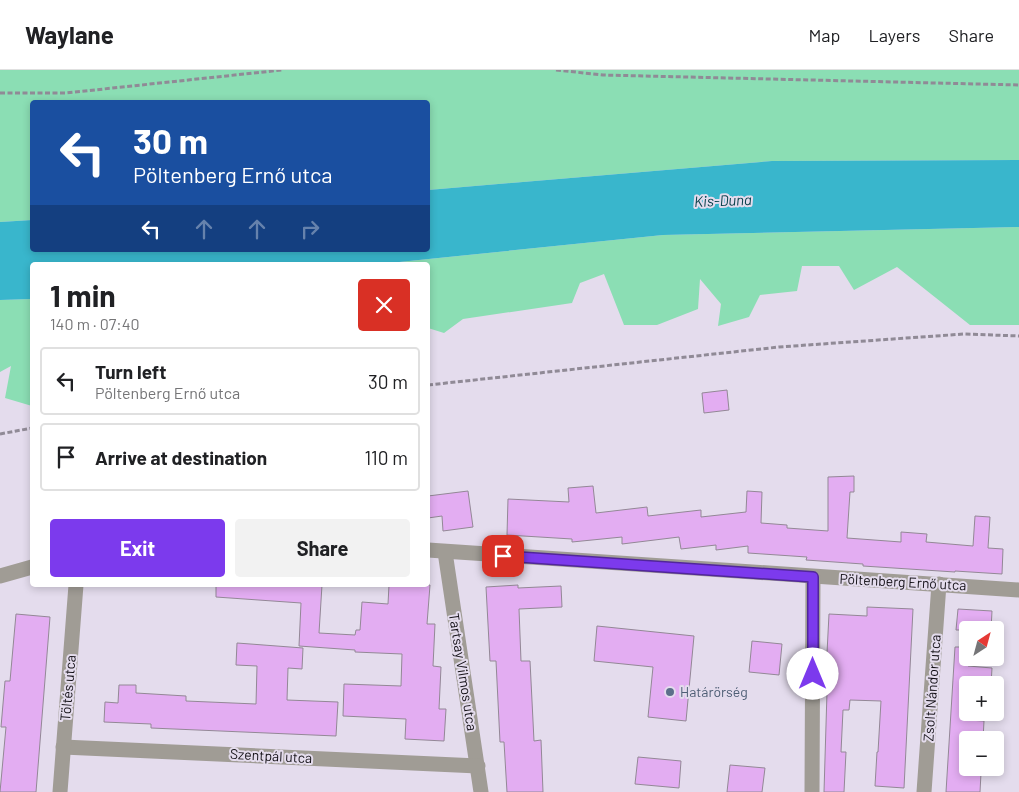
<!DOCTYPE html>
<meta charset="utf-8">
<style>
:root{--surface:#fff;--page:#f2f2f2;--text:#202124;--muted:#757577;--line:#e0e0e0;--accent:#7c3aed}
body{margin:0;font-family:Barlow,sans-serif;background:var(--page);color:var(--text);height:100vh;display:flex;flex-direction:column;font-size:19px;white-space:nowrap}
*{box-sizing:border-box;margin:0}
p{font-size:16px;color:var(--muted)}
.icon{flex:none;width:28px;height:28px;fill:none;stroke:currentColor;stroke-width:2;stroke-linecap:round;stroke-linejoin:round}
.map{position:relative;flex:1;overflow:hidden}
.details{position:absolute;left:30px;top:192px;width:400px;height:325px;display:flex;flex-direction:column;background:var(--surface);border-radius:5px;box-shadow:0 2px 8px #0003}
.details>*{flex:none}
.banner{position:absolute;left:30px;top:30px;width:400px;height:152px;border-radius:5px;box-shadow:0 2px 8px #0003;background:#1a4fa0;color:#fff;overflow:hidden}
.needle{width:32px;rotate:36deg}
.controls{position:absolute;left:959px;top:551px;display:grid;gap:10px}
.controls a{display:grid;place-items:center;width:45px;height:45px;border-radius:5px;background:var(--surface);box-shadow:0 2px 8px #0003;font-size:25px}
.pin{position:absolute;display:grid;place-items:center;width:42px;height:42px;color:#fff;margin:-21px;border-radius:10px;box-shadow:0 2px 8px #0006}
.me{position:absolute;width:55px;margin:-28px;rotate:0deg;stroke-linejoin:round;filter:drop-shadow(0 0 4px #0008)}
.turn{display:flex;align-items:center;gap:18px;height:105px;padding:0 20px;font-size:22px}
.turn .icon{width:65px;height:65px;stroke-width:2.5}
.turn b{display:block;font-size:35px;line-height:42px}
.lanes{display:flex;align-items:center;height:48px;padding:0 20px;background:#0003;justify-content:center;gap:25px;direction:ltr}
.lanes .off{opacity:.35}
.round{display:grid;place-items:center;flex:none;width:52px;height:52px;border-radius:5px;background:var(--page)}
.summary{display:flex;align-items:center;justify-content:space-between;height:85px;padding:0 20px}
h1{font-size:30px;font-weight:700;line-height:38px}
.cta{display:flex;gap:10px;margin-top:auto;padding:10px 20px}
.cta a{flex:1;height:58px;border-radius:5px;background:var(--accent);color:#fff;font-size:20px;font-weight:700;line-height:58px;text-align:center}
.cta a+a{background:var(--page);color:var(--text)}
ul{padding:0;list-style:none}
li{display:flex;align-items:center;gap:15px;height:68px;margin:0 10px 8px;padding:0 10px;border:2px solid var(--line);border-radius:5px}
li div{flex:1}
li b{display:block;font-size:19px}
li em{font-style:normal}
header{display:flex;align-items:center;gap:30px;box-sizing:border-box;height:70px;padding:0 25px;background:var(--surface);border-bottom:1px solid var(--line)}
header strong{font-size:24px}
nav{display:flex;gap:28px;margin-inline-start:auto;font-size:18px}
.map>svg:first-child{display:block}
</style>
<header>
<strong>Waylane</strong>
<nav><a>Map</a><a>Layers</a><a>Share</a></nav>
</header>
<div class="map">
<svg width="1019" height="722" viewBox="0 0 1019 722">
<rect width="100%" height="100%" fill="#e4dced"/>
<g fill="#8bdeb4">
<polygon points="0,0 1019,0 1019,90 772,91 428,120 428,32 32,32 32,150 0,152"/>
<polygon points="1019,157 1019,255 970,255 897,197 854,220 839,196 802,196 797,221 760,225 749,247 718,256 721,234 700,209 698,239 657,255 624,255 604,204 580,213 572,233 463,249 444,263 428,258 428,195 370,195 663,165"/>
<polygon points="32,229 32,336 5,328 11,296 0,302 0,230"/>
</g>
<polygon fill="#39b6cc" points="1019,90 1019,157 663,165 370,195 32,195 32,229 0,230 0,152 32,150 32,180 428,180 428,120 772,91"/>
<g fill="#e3adf2" stroke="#938896">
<polygon points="727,320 729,340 704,343 702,323"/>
<polygon points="854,406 854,422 850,422 847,468 901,472 901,462 927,464 926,472 973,476 975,446 990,447 988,478 1003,479 1002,504 955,501 955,502 863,496 863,494 806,490 807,487 748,483 748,476 716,480 716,475 681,479 679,467 622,474 622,467 572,472 572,469 507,465 508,429 569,432 568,418 593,416 596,443 647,437 648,446 701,440 701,447 746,442 747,421 762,422 761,453 787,455 787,458 828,461 828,407"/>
<polygon points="468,421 473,457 443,461 442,446 428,448 428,426"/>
<polygon points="216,515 322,515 319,563 355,565 356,560 360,560 362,532 388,534 389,515 430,515 427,554 435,554 433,596 441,597 439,639 446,639 444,671 405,669 406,649 343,646 344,614 401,616 402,584 355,582 355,580 299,576 301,533 216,527"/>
<polygon points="518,515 518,518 561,516 562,537 519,539 521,591 530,591 534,671 541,670 543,722 507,722 504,672 500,672 496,591 490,591 486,517"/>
<polygon points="867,537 913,539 904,718 875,716 877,682 878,682 881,631 850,630 849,640 843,640 841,682 846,682 844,722 824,722 827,622 825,622 829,544 867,546"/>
<polygon points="958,539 992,541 991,560 956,560"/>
<polygon points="16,544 50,547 36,722 0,722 6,657 1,657 5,611 10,611"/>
<polygon points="597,556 694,566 686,651 648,647 653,597 594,591"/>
<polygon points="752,571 782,574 779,605 749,602"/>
<polygon points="237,573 303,578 302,599 288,598 287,630 338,632 336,666 151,658 151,654 104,652 105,632 118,633 119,615 136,615 136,623 186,626 186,631 256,634 257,596 236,595"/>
<polygon points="955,577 968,577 968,596 992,598 991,615 968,615 968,650 984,651 983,670 968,670 968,702 981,703 980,722 946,722"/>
<polygon points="638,687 681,691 679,718 635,714"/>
<polygon points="730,695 765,698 762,722 727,722"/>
</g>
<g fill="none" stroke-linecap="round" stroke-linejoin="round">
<g stroke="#908a96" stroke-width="3" stroke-dasharray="5 2.5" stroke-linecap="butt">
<polyline points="556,0 603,5 1019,15"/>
<polyline points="0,23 66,23 282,0"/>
<polyline points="428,315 779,277 964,264 1019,266"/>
<polyline points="0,364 32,358"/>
</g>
<g stroke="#a09c95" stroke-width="15">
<polyline points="428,480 1019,520"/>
<polyline points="445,482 481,722"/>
<polyline points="0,506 32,497"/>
<polyline points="63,677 478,696"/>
<polyline points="60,722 76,515"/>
<polyline points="812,722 813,507"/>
<polyline points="924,722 939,514"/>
</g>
</g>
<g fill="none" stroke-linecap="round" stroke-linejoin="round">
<defs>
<polyline id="route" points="503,486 813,507 813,604"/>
</defs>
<use href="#route" stroke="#51269a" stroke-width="12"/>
<use href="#route" stroke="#7c3aed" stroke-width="9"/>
</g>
<circle fill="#5c6f8a" stroke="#e4dced" stroke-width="2" cx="670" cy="622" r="5"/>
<g text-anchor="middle" stroke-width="4" stroke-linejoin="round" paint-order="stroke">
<g font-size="14" fill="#131016" stroke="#e4dced">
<text transform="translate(903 512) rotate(3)" y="5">Pöltenberg Ernő utca</text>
<text transform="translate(463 602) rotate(81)" y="5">Tartsay Vilmos utca</text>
<text transform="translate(68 618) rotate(-85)" y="5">Töltés utca</text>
<text transform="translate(932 618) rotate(-86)" y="5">Zsolt Nándor utca</text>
<text transform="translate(271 686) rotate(3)" y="5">Szentpál utca</text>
</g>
<g font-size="14" fill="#4e5e75" stroke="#e4dced" text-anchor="start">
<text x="680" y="627">Határörség</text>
</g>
<g font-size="15" font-style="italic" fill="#09414b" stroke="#e4dced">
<text transform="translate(723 131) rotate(-2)" y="5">Kis-Duna</text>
</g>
</g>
</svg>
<div class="controls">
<a><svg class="needle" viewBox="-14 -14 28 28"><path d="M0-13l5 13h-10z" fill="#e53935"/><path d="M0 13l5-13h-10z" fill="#757577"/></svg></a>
<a>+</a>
<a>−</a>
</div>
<div class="pin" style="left:503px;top:486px;background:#d93025"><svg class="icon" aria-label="arrive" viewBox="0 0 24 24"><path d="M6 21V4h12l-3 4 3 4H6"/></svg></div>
<svg class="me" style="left:813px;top:604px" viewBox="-20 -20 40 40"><circle r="19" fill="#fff"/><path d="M0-13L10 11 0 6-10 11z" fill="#7c3aed"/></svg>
<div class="banner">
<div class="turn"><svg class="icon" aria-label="left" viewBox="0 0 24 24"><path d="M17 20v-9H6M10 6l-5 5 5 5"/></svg><div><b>30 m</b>Pöltenberg Ernő utca</div></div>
<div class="lanes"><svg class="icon" aria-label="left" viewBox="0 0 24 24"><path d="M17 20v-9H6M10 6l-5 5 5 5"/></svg><svg class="icon off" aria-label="ahead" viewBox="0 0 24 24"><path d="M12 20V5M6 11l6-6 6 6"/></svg><svg class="icon off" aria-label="ahead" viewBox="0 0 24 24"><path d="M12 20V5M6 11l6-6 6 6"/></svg><svg class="icon off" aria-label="right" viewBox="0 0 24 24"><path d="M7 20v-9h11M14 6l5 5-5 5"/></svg></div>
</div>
<section class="details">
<div class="summary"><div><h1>1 min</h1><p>140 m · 07:40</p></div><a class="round" style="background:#d93025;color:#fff"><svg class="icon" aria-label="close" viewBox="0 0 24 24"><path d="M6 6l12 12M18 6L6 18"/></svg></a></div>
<ul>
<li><svg class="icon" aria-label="left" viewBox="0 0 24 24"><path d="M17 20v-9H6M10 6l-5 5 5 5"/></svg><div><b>Turn left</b><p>Pöltenberg Ernő utca</p></div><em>30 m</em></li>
<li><svg class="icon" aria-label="arrive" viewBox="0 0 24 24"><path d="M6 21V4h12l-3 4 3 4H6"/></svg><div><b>Arrive at destination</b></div><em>110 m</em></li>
</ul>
<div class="cta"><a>Exit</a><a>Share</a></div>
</section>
</div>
